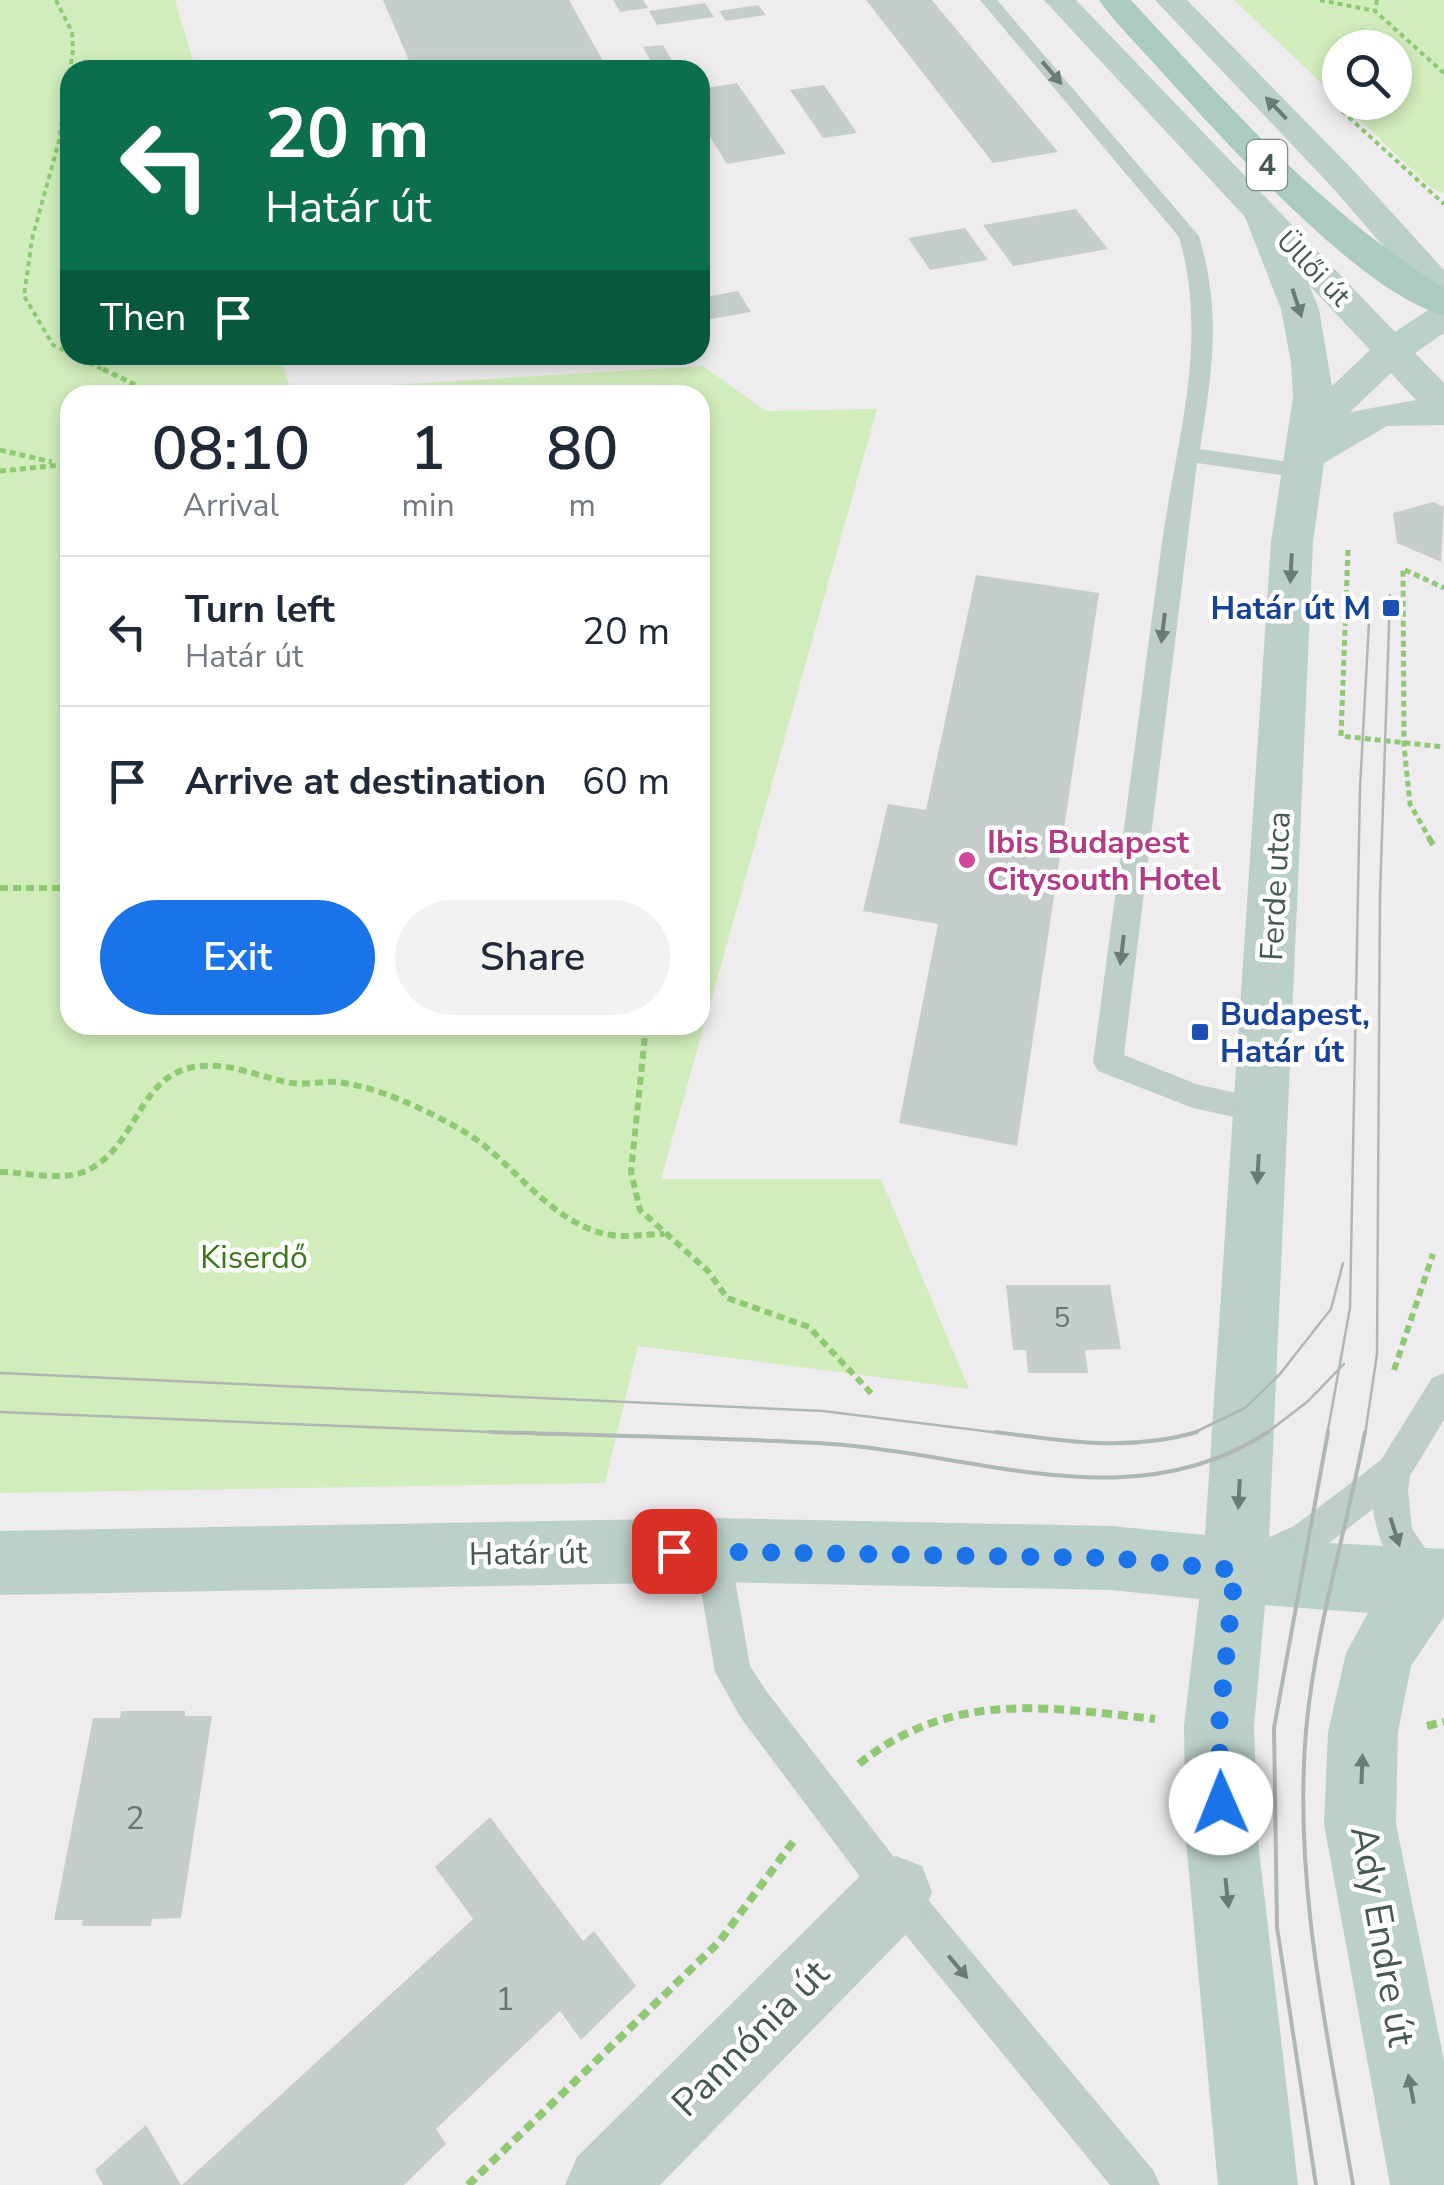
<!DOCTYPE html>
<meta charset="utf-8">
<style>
:root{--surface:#fff;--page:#f2f2f3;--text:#1f2937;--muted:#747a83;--line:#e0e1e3;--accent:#1a73e8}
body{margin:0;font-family:"Nunito Sans",sans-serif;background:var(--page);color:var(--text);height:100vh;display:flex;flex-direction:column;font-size:38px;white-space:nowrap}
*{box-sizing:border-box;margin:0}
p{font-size:32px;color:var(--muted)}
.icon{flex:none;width:55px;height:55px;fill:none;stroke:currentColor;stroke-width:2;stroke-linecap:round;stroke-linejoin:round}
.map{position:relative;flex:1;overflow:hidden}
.drawer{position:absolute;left:60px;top:385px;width:650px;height:650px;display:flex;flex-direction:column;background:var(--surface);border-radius:30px;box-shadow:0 5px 15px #0003}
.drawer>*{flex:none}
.top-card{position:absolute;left:60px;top:60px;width:650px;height:305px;border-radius:30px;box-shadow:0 5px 15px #0003;background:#0b6e4f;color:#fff;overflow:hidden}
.buttons{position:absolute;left:1322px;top:30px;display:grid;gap:20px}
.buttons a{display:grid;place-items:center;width:90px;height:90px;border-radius:50%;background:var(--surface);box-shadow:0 5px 15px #0003;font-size:50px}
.pin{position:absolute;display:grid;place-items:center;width:85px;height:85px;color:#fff;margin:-42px;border-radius:20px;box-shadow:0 5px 15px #0006}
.me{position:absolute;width:110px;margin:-55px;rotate:359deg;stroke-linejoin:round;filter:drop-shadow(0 0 8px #0008)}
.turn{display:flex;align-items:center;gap:35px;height:210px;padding:0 40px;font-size:45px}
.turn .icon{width:130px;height:130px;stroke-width:2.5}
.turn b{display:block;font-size:70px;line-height:85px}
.then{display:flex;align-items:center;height:95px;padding:0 40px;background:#0003;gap:20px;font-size:38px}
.eta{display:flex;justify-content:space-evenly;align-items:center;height:170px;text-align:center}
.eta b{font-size:60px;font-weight:600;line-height:70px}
.primary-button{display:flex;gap:20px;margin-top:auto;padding:20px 40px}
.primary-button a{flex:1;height:115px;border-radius:60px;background:var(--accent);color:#fff;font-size:40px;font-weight:600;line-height:115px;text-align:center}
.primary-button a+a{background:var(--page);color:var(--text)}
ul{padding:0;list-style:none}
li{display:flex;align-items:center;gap:30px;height:150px;padding:0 40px;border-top:2px solid var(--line)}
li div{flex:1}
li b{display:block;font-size:38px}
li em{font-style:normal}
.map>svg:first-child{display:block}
</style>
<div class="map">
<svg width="1444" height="2185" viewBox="0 0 1444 2185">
<rect width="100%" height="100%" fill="#efecef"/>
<g fill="#d1edbb" fill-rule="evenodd">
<path d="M0,0H175L196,70H70V355H280L291,391L703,366L766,411L877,409L661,1179H881L969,1389L638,1346L605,1483L0,1493ZM70,395H700V1025H70Z"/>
<polygon points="1234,0 1444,0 1444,194 1429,186 1342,103 1395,102 1395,48 1340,48 1340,101"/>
</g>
<g fill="#c6cecd">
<polygon points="383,0 569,0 608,70 413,70"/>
<polygon points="613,0 643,0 648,8 620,12"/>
<polygon points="866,0 932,0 1058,152 993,163"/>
<polygon points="705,3 714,17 657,25 649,11"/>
<polygon points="758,5 766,15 726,21 719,11"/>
<polygon points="663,45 674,64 654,67 643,47"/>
<polygon points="737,83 786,154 727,164 700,121 700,89"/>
<polygon points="824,85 857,133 823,138 790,90"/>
<polygon points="1076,209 1108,249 1013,266 983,225"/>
<polygon points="965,228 988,260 930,270 908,238"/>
<polygon points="738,291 751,312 700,321 700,298"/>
<polygon points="1433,502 1444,507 1441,562 1397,543 1393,513"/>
<polygon points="976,575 1099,593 1017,1146 899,1123 938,924 863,911 888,804 926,810"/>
<polygon points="1006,1285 1110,1285 1121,1349 1085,1350 1088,1373 1028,1373 1026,1350 1013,1350"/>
<polygon points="121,1711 185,1711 185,1716 212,1716 181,1918 152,1919 151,1926 82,1926 83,1920 54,1920 93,1718 120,1718"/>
<polygon points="490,1817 583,1941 594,1931 636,1986 581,2040 560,2011 436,2129 446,2144 404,2185 182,2185 473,1919 435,1867"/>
<polygon points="146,2125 181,2185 103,2185 95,2170"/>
</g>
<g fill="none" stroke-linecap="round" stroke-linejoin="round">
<g stroke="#90c974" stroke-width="4" stroke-dasharray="5 4" stroke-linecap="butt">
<polyline points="56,0 72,32 73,50 59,141 32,239 24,296 53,345 70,353"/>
<polyline points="1320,0 1375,11"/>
<polyline points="1377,0 1375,11 1444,73"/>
<polyline points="1342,111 1444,204"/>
<polyline points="73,355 108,372"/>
</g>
<g stroke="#90c974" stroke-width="5" stroke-dasharray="6 4" stroke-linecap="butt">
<polyline points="103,369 156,395"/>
<polyline points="0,450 52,462"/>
<polyline points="0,471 70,464"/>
<polyline points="1348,550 1341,736 1444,747"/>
<polyline points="1431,841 1410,804 1404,746 1403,569 1444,588"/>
</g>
<g stroke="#90c974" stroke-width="6" stroke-dasharray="8 5" stroke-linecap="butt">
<polyline points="1429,838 1433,845"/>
<polyline points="0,888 70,888"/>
<polyline points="646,1025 631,1172 640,1210 708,1271 727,1298 809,1327 872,1394"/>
<path d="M0,1172C27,1172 65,1183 90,1169C145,1139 137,1060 218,1066C244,1068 267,1079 292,1083C307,1085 322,1081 337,1082C378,1087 422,1108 458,1128C512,1157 547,1224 611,1235C628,1238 647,1234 664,1234"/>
<polyline points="1394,1370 1433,1254"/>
</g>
<g stroke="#90c974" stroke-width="8" stroke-dasharray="10 6" stroke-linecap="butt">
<polyline points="1427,1726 1444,1722"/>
<path d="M859,1764C951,1690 1045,1707 1155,1719"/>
<polyline points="468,2185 719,1942 796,1838"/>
</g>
<g fill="#bdcfc8" fill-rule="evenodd">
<path d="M980,0H997L1199,236C1222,314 1212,371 1200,449L1302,464L1313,471L1302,478L1197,463L1124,1055L1196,1084L1273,1101L1277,1110L1273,1119L1262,1123L1193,1108L1098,1071L1093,1062C1116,891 1138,721 1161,550C1175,443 1210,345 1179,237Z"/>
<path d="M1444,1373V1420L1410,1476L1408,1490L1412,1529L1430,1555L1444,1548L1442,1595L1429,1600C1397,1587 1377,1541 1373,1509L1320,1550L1260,1577L1247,1571L1242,1559L1247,1547L1294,1526L1381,1460L1432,1378Z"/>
<polygon points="712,1533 725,1538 730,1550 750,1666 767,1692 910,1878 1153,2170 1160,2185 1110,2185 882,1906 741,1718 715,1672 694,1550 699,1538"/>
</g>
<polygon fill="#bdcfc8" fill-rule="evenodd" points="896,1856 922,1866 932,1892 922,1918 660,2185 565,2185 577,2157 870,1866"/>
<g fill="#bad0c9" fill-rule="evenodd">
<path d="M1044,0H1076L1395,332L1431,308L1444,305V333L1415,353L1444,383V425L1387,426L1324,463L1313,542L1269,1540L1444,1549V1617L1411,1666L1398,1732L1396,1824L1444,2060V2185H1390L1324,1824L1328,1732L1346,1653L1368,1613L1265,1605L1254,1726L1258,1841L1298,2185H1218L1186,1841L1184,1726L1199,1599L1111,1590L712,1582L0,1595V1531L712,1518L1111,1526L1205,1535L1271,542L1293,397L1291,363L1281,309L1245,217ZM1309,285L1370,350L1332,386L1319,309ZM1391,373L1416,400L1350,412Z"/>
<polygon points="1155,0 1187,0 1355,172 1444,270 1444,304 1431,301 1331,186"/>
</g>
<path fill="#accbc0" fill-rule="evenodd" d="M1099,0H1131C1228,105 1322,212 1444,288V315C1361,295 1219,135 1160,70C1140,47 1116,25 1099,0Z"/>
<g stroke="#afb7b5" stroke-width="2.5">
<polyline points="0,1373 823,1411 1016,1435"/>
<polyline points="0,1412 562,1435"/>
<polyline points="1189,1435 1245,1408 1280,1374 1331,1309 1343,1263"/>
<polyline points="1264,1435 1307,1402 1344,1364"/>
<polyline points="1327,1435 1350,1308 1360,788 1370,604"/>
<polyline points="1365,1435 1377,1354 1380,895 1390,595"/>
</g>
<g stroke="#afb7b5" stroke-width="4">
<path d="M490,1432C604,1436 718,1437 832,1444C979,1454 1132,1521 1268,1432"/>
<path d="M996,1432C1065,1441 1129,1452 1197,1432"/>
<polyline points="1316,2185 1277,1927 1274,1728 1328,1432"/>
<path d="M1353,2185C1328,2036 1293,1883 1306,1731C1315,1630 1346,1532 1365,1432"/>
</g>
</g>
<defs><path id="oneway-solid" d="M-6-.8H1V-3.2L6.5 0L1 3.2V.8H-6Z" transform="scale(2.5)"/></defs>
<g fill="#697c75">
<use href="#oneway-solid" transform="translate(1052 73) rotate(49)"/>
<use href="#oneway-solid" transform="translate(1163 628) rotate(97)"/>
<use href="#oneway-solid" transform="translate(1122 950) rotate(97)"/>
<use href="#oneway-solid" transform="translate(1395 1532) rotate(72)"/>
<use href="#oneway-solid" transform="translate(958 1967) rotate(50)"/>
</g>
<g fill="#687d76">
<use href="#oneway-solid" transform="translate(1276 108) rotate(-134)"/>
<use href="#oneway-solid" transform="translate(1297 303) rotate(72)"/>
<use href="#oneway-solid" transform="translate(1291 568) rotate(93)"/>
<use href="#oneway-solid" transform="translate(1258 1169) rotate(93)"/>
<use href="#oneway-solid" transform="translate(1239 1494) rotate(93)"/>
<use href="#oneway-solid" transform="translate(1362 1769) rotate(-88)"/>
<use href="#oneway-solid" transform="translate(1227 1893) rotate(84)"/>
<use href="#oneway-solid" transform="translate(1411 2089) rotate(-101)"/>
</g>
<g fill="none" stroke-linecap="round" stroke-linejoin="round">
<polyline stroke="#1a73e8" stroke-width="18" stroke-dasharray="0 32.4" points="674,1551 1112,1558 1235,1570 1219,1726 1221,1803"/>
</g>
<g fill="#1a4fb4" stroke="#fff" stroke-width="4">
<rect x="1381" y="598" width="20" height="20" rx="5"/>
<rect x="1190" y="1022" width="20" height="20" rx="5"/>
</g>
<circle fill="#d1479c" stroke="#fff" stroke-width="4" cx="967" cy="860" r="10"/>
<g text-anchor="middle" stroke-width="9" stroke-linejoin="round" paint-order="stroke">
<g font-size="28" fill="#455952" stroke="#fff">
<text transform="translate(1314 268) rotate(46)" y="10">Üllői út</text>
</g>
<g font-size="28" fill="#657671">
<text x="1062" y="1327">5</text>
</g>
<rect fill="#fff" stroke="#7d8b86" stroke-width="2.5" x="1247" y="140" width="40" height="50" rx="8"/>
<g font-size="30" font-weight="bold" fill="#455952">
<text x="1267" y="175">4</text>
</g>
<g font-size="32" font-weight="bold" fill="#164399" stroke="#fff" text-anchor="end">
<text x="1371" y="619">Határ út M</text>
<text x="1220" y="1025" text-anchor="start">Budapest,<tspan x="1220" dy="37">Határ út</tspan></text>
</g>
<g font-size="32" font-weight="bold" fill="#b23c85" stroke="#fff" text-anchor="start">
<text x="987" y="853">Ibis Budapest<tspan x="987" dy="37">Citysouth Hotel</tspan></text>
</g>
<g font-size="32" fill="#455952" stroke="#fff">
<text transform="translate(1275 886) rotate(-87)" y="11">Ferde utca</text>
<text transform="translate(528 1553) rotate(-1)" y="11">Határ út</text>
</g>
<g font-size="32" fill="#397819" stroke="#fff">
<text x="254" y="1268">Kiserdő</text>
</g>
<g font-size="32" fill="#657671">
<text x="135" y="1829">2</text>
<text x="505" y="2010">1</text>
</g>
<g font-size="38" fill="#455952" stroke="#fff">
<text transform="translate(1383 1936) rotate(80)" y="13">Ady Endre út</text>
<text transform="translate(750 2038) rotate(-45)" y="13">Pannónia út</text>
</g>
</g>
</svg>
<div class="buttons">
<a><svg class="icon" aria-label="search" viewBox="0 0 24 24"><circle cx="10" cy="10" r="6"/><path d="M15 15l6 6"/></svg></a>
</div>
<div class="pin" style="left:674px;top:1551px;background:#d93025"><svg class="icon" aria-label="arrive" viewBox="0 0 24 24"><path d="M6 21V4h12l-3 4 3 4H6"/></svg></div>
<svg class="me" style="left:1221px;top:1803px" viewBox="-20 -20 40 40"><circle r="19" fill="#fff"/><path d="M0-13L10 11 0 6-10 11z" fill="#1a73e8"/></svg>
<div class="top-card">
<div class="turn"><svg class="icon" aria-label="left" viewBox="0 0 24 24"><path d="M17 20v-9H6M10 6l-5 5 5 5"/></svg><div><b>20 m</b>Határ út</div></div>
<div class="then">Then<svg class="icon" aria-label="arrive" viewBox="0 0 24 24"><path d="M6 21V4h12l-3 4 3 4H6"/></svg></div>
</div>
<section class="drawer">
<div class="eta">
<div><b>08:10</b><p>Arrival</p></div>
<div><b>1</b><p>min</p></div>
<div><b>80</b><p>m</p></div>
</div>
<ul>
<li><svg class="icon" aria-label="left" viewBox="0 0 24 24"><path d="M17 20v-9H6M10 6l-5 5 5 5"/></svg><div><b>Turn left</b><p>Határ út</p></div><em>20 m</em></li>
<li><svg class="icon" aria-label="arrive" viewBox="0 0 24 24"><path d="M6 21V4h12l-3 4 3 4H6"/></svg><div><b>Arrive at destination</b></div><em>60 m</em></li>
</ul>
<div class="primary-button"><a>Exit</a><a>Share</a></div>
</section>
</div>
